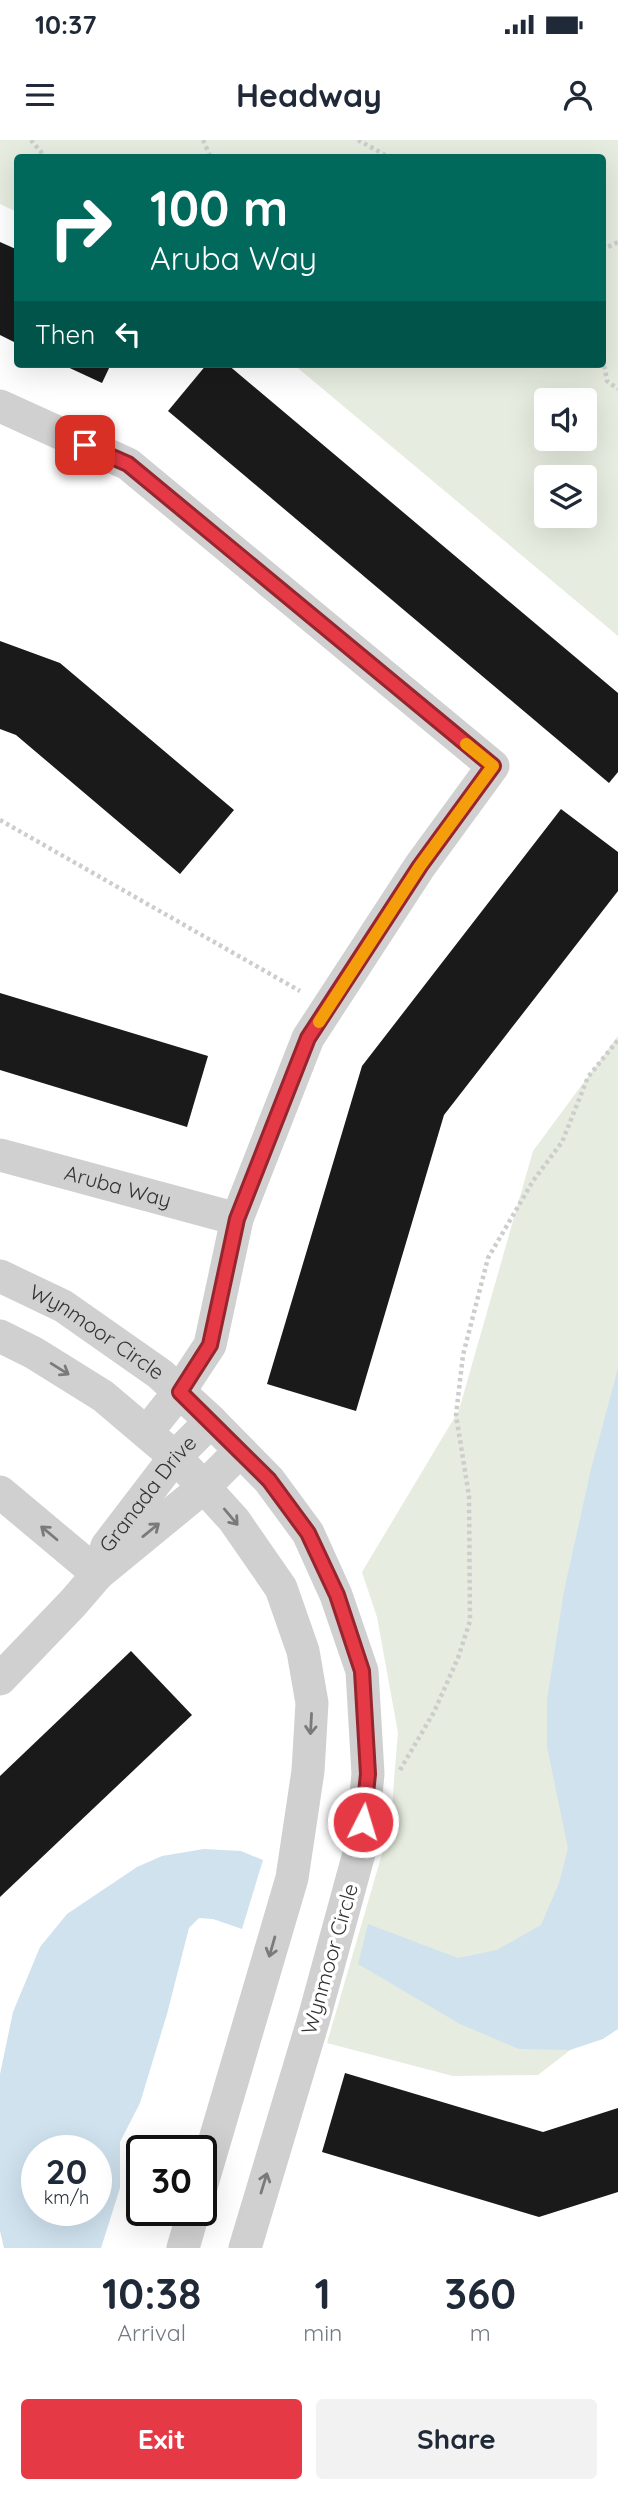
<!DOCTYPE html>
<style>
:root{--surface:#fff;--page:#f2f2f3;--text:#1f2937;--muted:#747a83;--accent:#e63946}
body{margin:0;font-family:Quicksand,sans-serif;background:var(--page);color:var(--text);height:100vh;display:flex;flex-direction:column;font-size:26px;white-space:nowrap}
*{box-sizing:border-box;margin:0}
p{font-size:23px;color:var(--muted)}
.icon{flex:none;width:38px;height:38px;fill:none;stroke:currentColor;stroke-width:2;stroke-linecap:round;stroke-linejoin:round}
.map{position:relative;height:2108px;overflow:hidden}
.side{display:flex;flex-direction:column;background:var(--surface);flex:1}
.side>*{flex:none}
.banner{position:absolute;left:14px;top:14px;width:592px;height:214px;border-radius:7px;box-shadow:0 7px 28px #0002;background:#00695c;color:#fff;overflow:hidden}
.buttons{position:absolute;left:534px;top:248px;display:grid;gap:14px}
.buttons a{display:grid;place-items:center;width:63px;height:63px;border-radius:7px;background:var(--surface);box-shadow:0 7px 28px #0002;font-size:35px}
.speed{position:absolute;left:21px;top:1995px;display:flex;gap:14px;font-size:35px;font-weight:700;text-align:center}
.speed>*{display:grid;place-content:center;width:91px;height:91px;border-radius:50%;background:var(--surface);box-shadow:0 7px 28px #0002;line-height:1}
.speed small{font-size:18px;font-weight:400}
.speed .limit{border:4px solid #111;border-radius:10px;background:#fff;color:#111}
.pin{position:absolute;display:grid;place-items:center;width:60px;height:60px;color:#fff;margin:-30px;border-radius:14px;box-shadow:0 4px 10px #0006}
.me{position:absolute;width:77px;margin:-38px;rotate:5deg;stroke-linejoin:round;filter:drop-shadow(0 0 5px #0008)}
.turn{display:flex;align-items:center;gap:24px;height:147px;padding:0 21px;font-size:32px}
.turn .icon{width:91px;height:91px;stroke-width:2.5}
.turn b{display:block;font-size:49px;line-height:60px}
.then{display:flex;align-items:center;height:66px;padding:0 21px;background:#0003;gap:14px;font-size:26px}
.eta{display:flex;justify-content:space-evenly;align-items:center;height:119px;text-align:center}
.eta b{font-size:42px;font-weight:800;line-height:49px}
.button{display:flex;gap:14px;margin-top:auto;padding:14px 21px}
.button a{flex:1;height:80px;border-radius:7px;background:var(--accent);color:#fff;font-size:28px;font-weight:800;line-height:80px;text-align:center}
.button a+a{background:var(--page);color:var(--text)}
.status{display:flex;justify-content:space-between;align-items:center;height:49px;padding:0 35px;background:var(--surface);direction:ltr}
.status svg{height:19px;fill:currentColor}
header{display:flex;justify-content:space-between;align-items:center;height:91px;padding:0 21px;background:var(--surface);font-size:32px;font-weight:800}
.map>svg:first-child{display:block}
</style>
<div class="status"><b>10:37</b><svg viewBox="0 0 49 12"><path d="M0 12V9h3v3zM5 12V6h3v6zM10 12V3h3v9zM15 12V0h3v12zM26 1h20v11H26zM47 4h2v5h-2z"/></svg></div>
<header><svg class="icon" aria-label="menu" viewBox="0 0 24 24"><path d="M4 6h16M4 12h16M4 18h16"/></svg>Headway<svg class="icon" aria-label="person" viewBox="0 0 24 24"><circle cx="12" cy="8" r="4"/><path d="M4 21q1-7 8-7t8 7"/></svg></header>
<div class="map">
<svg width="618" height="2108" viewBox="0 0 618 2108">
<rect width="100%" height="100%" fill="#fff"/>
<g fill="#e6ecdf" fill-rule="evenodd">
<path d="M0,0H618V496L293,224H602V18H18L17,72L0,64ZM546,261H584V299H546ZM546,338H584V376H546Z"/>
<polygon points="618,896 618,1873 538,1935 453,1936 327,1903 391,1683 394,1640 398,1593 377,1477 362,1432 459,1270 533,1011"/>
</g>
<g fill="#cfe2ee" fill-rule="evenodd">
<polygon points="618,1228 618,1889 603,1899 570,1910 519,1909 460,1884 358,1824 368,1784 458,1818 497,1810 541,1785 559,1743 568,1708 547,1607 547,1560 564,1451 591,1329"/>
<path d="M204,1709L241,1711L263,1720L242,1789L213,1779L199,1778L189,1788L167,1874L140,1963L120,2002V2048L101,2108H4L0,2091V1934L13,1872L40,1807L67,1774L137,1727L162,1716ZM37,2011H96V2070H37Z"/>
</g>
<g fill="#1a1a1a">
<polygon points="0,102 18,110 18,204 0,195"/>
<polygon points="61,224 111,224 102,243"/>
<polygon points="207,224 227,224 618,553 618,632 609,643 168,271"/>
<polygon points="0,501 60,523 234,670 180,734 16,595 0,589"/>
<polygon points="561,669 618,712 618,751 444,975 356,1271 267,1244 362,926"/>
<polygon points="0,853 208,916 187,987 0,930"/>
<polygon points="131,1511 192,1575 0,1757 0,1636"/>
<polygon points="345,1933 543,1992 618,1968 618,2052 539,2077 322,2012"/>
</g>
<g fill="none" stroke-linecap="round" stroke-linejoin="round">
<g stroke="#cdcdcd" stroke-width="4.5" stroke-dasharray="3.5 3.5" stroke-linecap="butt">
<polyline points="31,0 46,18"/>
<polyline points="203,0 211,18"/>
<polyline points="358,0 385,15 396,18"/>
<polyline points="602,110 618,102"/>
<polyline points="602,212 607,241 618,249"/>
<polyline points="0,680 300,851"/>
<polyline points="400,1630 434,1572 458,1518 470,1481 469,1356 456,1275 463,1215 488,1118 533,1041 562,1002 588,937 618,900"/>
</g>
<g stroke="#d0d0d0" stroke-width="33">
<polyline points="0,266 128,324 493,626 420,726 308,898 237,1079 210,1205 179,1252 147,1292"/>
<path id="s1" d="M0,1015L237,1079"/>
<path id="s2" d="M0,1136L63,1166L160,1234L211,1281L269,1340L308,1393L336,1455L362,1531L368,1634L361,1706L314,1878L245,2108"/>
<polyline points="0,1196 34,1213 103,1256 175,1317 204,1347 234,1380 281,1448 303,1511 312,1563 308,1631 292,1738 201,2047"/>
<polyline points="0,1352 98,1434"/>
<path id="s3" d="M103,1418L107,1406L175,1317L211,1281"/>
<polyline points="0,1539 73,1463 98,1434 204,1347 240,1311"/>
<polyline points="183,2108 194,2070"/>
</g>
</g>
<defs><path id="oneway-shaft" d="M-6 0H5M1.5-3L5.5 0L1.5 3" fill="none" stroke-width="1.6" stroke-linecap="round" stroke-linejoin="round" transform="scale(1.75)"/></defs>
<g stroke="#7a7a7a">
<use href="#oneway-shaft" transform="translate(60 1229) rotate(32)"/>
<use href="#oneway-shaft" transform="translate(231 1377) rotate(50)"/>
<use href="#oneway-shaft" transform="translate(151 1390) rotate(-39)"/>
<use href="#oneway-shaft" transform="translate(49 1393) rotate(-140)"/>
<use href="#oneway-shaft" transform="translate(311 1584) rotate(93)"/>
<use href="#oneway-shaft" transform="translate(272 1807) rotate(106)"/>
<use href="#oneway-shaft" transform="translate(264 2043) rotate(-73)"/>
</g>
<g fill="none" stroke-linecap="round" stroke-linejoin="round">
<defs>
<polyline id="route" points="85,305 128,324 493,626 420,726 308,898 237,1079 210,1205 180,1252 269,1340 308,1393 337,1455 362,1531 368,1634 363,1682"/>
</defs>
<use href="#route" stroke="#96252e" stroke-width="18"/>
<use href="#route" stroke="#e63946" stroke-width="12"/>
<polyline stroke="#f59e0b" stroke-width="12" points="319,882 420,726 493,626 466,604"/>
</g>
<g text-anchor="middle" stroke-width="7" stroke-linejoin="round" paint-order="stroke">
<g font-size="21" fill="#333" stroke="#fff">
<text dy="7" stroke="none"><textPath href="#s1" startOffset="122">Aruba Way</textPath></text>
<text dy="7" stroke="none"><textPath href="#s2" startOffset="112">Wynmoor Circle</textPath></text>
<text dy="7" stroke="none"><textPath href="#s3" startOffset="79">Granada Drive</textPath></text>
<text transform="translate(330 1819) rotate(-74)" y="7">Wynmoor Circle</text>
</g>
</g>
</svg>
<div class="buttons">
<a><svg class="icon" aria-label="sound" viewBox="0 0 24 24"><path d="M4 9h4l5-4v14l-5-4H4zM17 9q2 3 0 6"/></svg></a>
<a><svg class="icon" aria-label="layers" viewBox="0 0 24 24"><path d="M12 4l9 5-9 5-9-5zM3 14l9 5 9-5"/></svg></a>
</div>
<div class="speed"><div>20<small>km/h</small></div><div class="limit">30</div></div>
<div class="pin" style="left:85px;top:305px;background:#d93025"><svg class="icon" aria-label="arrive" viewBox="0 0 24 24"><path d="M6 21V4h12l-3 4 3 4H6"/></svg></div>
<svg class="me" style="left:363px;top:1682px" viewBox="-20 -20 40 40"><circle r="17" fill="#e63946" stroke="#fff" stroke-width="3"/><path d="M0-11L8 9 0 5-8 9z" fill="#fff"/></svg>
<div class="banner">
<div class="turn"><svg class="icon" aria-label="right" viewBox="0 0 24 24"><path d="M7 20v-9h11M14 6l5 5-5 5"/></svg><div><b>100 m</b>Aruba Way</div></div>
<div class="then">Then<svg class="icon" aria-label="left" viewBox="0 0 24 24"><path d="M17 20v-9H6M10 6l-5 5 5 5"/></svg></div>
</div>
</div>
<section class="side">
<div class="eta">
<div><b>10:38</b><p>Arrival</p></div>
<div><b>1</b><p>min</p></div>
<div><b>360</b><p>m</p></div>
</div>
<div class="button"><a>Exit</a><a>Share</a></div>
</section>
